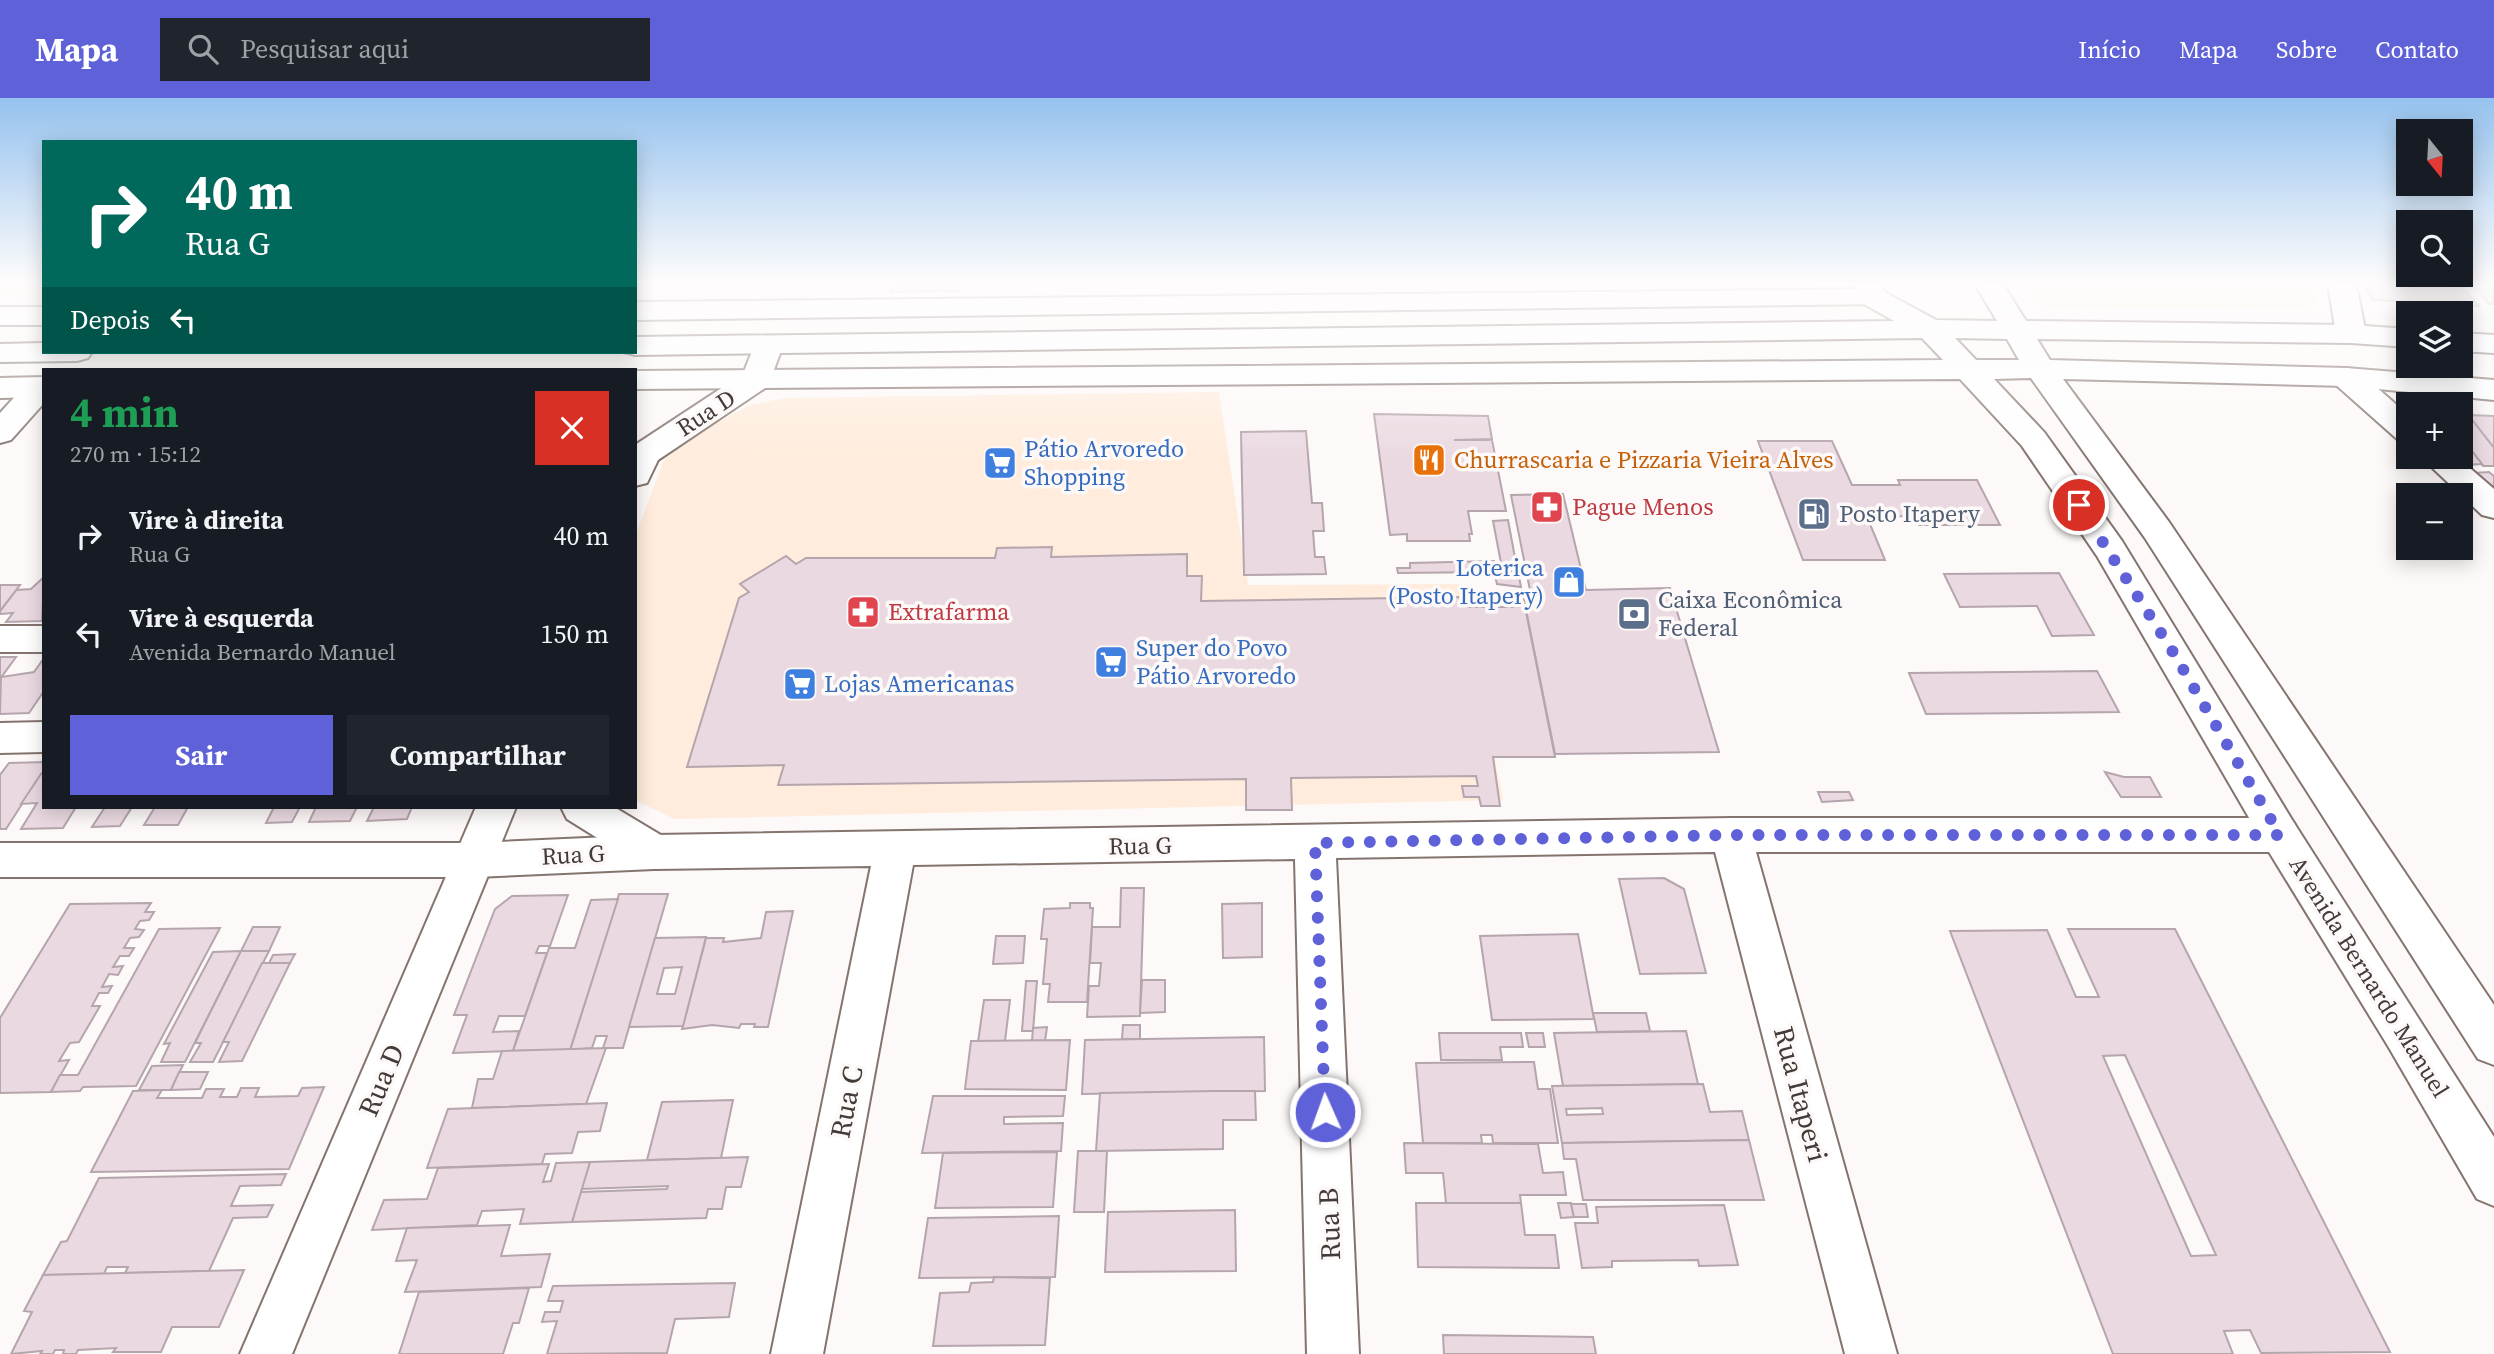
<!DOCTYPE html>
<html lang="pt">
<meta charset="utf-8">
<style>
:root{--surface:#171b24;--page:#20242c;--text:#f1f3f6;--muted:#9ea1a6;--accent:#5f61d9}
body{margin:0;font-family:"Source Serif 4",serif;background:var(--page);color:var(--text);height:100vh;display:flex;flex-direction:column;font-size:26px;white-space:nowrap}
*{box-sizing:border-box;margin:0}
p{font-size:23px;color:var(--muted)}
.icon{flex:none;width:38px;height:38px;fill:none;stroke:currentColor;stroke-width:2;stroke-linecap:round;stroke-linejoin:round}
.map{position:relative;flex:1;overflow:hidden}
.side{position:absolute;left:42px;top:270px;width:595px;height:441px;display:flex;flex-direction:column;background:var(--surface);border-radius:0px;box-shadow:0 4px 18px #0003}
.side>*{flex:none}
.banner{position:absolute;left:42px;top:42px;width:595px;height:214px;border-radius:0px;box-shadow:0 4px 18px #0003;background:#00695c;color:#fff;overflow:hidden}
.needle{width:46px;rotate:162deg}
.fabs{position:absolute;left:2396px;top:21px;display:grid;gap:14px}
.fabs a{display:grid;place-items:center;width:77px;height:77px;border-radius:0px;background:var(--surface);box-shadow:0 4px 18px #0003;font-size:35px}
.pin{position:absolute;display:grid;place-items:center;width:60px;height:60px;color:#fff;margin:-30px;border:4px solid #fff;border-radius:50%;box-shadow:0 2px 7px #0007}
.me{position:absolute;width:77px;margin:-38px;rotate:358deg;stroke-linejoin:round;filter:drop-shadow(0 0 5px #0008)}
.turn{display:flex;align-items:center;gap:24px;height:147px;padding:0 28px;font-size:32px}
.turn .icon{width:91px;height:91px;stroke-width:2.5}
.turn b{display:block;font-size:49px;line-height:60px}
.then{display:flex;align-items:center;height:66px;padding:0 28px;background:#0003;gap:14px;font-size:26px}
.round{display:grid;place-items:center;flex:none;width:74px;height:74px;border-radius:0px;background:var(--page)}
.headline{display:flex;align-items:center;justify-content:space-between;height:119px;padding:0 28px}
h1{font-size:42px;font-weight:700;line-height:52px;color:#1e9e55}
.cta{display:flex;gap:14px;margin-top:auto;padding:14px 28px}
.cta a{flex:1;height:80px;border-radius:0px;background:var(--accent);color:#fff;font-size:28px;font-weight:700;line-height:80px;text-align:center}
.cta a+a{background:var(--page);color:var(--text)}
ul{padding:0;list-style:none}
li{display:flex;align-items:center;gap:21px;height:98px;padding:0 28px}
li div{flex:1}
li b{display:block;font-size:26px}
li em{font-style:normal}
header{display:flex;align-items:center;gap:42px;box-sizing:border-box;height:98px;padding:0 35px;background:var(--accent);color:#fff}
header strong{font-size:33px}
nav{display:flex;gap:38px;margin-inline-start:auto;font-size:24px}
.search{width:490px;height:63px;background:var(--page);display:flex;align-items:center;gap:18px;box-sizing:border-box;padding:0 24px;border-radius:0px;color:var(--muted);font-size:26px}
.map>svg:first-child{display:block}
</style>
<header>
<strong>Mapa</strong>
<div class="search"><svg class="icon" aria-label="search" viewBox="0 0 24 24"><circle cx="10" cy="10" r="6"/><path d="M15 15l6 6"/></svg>Pesquisar aqui</div>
<nav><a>Início</a><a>Mapa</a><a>Sobre</a><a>Contato</a></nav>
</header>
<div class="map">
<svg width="2494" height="1256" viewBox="0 0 2494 1256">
<rect width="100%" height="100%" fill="#fdf9f8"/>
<g fill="#ffecdc">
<polygon points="2024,186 2314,186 2317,203 2307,209 2053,211 2035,202"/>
<polygon points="1219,294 1248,487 1461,486 1503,702 674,721 635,702 635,439 664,362 691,338 750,307 785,300"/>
</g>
<polygon fill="#fdede7" points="0,186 44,186 44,199 0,200"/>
<g fill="#ebd9e1" stroke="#b5a5ac" stroke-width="2" fill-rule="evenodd">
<polygon points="893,186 943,186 941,193 891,194"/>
<polygon points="943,186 961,186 960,193 941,193"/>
<polygon points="2363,186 2459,186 2479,208 2373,202"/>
<polygon points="2474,186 2494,186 2494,206 2489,206"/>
<polygon points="1374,316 1488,318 1492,341 1454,342 1492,342 1506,413 1468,413 1472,436 1469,436 1470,443 1407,443 1407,436 1390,437"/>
<polygon points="2468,317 2494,318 2494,350 2469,318"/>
<polygon points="2460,318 2469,318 2494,350 2494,368 2483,368 2460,337"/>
<polygon points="1306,333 1312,405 1322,405 1324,433 1313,433 1315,459 1324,459 1326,476 1244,477 1241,334"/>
<polygon points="2460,339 2461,339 2482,366 2463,367 2453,359 2460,359"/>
<polygon points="1758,343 1832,343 1852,387 1900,387 1898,382 1977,382 2000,427 1919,427 1914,418 1867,419 1885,462 1803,462"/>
<polygon points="2489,374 2494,378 2494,388 2486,389 2471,375"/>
<polygon points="1563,396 1586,492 1670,490 1719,654 1555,656 1522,492 1530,492 1511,397"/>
<polygon points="1508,422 1516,465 1501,465 1493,423"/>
<polygon points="1052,449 1051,459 1187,456 1187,478 1202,478 1201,503 1466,499 1468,509 1525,509 1555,659 1493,659 1500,708 1481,708 1479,699 1464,699 1462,688 1478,688 1476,678 1291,680 1292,712 1246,712 1246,681 778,687 784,667 687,669 739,500 749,494 740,486 786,458 796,466 806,460 995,460 997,450"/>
<polygon points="1494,463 1494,474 1398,475 1397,470 1410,470 1410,465"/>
<polygon points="1518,473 1521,489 1497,486 1494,474"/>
<polygon points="2059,475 2094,537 2052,538 2037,508 1960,509 1944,476"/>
<polygon points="44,479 42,523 6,524 13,515 0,516 0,513 16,492 31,491"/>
<polygon points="0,487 20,487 0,513"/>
<polygon points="0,559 16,559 0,581"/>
<polygon points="44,560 44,593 29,615 0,616 1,579 34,574"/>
<polygon points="2097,573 2119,614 1926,616 1909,575"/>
<polygon points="44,664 44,672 6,731 0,731 0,677 9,665"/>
<polygon points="2105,674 2124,679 2150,679 2161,699 2121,699"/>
<polygon points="41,676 44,676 44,709 76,709 63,730 21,731 37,705 21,706"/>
<polygon points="1818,694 1849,694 1853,702 1822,704"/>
<polygon points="105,709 132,709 120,728 92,729"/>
<polygon points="155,709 188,709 178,727 144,727"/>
<polygon points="274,709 300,709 292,724 266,725"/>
<polygon points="316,709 357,709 350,723 309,724"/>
<polygon points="374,709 412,709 407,721 367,723"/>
<polygon points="1664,780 1684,791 1706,875 1640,876 1619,781"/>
<polygon points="1121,790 1144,790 1140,918 1087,919 1089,888 1099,888 1101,865 1090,865 1092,829 1120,829"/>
<polygon points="619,796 668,796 623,950 603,950 607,938 596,938 592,950 570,952"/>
<polygon points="568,797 550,848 539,848 536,855 547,855 525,918 499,918 493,934 519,933 513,953 453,955 467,917 454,917 495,811 512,798"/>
<polygon points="618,801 570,952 513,953 549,850 575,850 591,802"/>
<polygon points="151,805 145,814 154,814 149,822 140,823 135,831 144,832 139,839 130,840 124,850 134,850 129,858 120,858 113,869 123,868 118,877 109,876 102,889 112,888 108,895 99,895 92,908 100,908 79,944 70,945 59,963 69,962 51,994 0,995 0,920 70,806"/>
<polygon points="1070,805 1090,805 1090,810 1093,810 1087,904 1048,904 1050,886 1043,886 1047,841 1041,841 1044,811 1070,810"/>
<polygon points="1262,805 1262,859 1223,860 1222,806"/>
<polygon points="793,813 768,929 754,929 755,926 741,926 739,930 712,927 682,931 706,840 724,840 723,844 761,840 766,814"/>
<polygon points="253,829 280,829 269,853 241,853"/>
<polygon points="220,830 136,988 83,989 80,993 51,994 60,977 78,977 159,831"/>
<path d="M2068,831H2175L2390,1254L2261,1255L2250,1232L2224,1233L2233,1256H2113L1950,833L2047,832L2076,899H2099ZM2125,957L2216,1157L2191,1158L2103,958Z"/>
<polygon points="1578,836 1594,921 1492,922 1480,838"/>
<polygon points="996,838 1025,838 1023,865 993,866"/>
<path d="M706,839L683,928L629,929L655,840ZM682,869L675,896H657L664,870Z"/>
<polygon points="241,853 185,964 161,964 170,945 164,946 213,854"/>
<polygon points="241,853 269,853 213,964 190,964 201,945 195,945"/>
<polygon points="295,856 290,865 269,865 273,857"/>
<polygon points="262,865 290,865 242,963 219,964 229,944 223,944"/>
<polygon points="1142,882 1165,882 1165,914 1140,915"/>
<polygon points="1026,883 1037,883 1033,933 1022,933"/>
<polygon points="984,902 1010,902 1005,943 978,944"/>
<polygon points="1593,915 1646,915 1650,933 1597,934"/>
<polygon points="1123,927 1140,927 1140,941 1122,941"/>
<polygon points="1047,929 1045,943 1032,943 1033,930"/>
<polygon points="1686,933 1698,986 1563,988 1554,935"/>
<polygon points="1439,935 1521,935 1523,949 1500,949 1502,962 1441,962"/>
<polygon points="1526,935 1543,935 1545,949 1529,949"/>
<polygon points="1264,939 1265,993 1082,996 1085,942"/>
<polygon points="1070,942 1066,992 965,991 971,943"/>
<polygon points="606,950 586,1006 472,1010 478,981 493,981 502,953"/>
<polygon points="1534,964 1538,991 1550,991 1558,1045 1493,1045 1492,1037 1481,1037 1482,1045 1423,1045 1416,965"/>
<polygon points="183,967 171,992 139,992 152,968"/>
<polygon points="179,974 208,974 200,991 171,992"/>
<path d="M1703,986L1710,1014L1742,1013L1749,1042L1562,1045L1552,988ZM1602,1010L1603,1016L1567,1017L1566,1011Z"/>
<polygon points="324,989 289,1071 91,1074 133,993 162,992 157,1000 202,1000 206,991 224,991 220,999 237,999 241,990 259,990 255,999 298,998 302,990"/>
<polygon points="1214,993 1255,993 1256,1022 1223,1022 1223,1051 1096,1053 1100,995"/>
<polygon points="933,998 1065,998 1063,1018 1004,1019 1004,1026 1063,1025 1061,1053 922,1055"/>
<polygon points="733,1002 721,1060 647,1062 662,1004"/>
<polygon points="607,1005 600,1033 578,1034 572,1055 545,1056 542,1066 427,1070 448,1011"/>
<polygon points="1749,1042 1764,1102 1583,1102 1576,1061 1564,1061 1562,1045"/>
<polygon points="1404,1045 1538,1046 1543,1075 1563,1074 1566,1097 1520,1097 1521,1105 1446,1105 1443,1075 1406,1075"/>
<polygon points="1078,1053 1107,1053 1104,1114 1074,1114"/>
<polygon points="1057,1054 1053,1109 935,1110 943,1055"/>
<polygon points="748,1059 741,1089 726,1089 722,1111 708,1111 706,1120 572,1124 580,1094 667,1091 668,1088 581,1091 590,1064"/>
<polygon points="590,1064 572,1124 520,1126 524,1111 482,1113 477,1127 372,1132 384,1102 427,1101 438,1070 549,1066 543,1084 551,1083 556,1065"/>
<polygon points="286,1076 281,1087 240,1088 231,1108 273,1107 267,1119 233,1120 209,1173 125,1175 128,1169 107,1169 104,1176 43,1177 61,1144 67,1143 99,1080"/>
<polygon points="1416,1105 1521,1105 1525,1137 1555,1137 1559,1170 1418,1169"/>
<polygon points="1558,1105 1571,1105 1574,1119 1561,1120"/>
<polygon points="1571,1106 1586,1106 1588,1119 1574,1119"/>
<polygon points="1724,1107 1738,1167 1699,1168 1698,1162 1612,1163 1612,1169 1582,1170 1575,1125 1598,1125 1596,1109"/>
<polygon points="1235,1112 1236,1173 1105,1174 1108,1114"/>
<polygon points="1059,1118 1055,1179 919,1180 928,1120"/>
<polygon points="510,1127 501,1158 550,1156 541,1189 405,1194 417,1162 396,1163 407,1130"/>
<polygon points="244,1172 219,1229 172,1229 161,1254 113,1254 116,1250 78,1252 76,1256 63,1256 64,1252 55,1252 53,1256 40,1256 42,1253 11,1256 32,1214 24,1213 43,1177"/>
<polygon points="994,1179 1050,1180 1045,1247 933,1248 940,1195 969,1194 971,1185 993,1184"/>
<polygon points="735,1185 729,1219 675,1221 667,1255 547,1256 557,1223 542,1224 545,1214 560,1214 563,1203 548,1203 553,1188"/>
<polygon points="529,1190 519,1225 513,1225 503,1256 399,1256 419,1194"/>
<polygon points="1443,1237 1593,1239 1596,1256 1444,1256"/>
</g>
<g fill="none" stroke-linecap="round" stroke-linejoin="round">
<defs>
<g id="street">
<polygon points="1874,191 1884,194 1888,200 1884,206 635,222 635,204"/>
<rect x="0" y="209" width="44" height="18"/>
<polygon points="2346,270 2357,272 2408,317 2408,344 2397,341 2335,286 2331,279 2335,272"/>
<polygon points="44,280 44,305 11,342 0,345 0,315 30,282"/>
<polygon points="2421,359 2457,359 2494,391 2494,420 2482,417"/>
<rect x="0" y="528" width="44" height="26"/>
<polygon points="44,624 44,654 0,655 0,625"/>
<polygon points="1731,720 2280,720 2294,725 2300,737 2294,749 2280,754 1756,754 1897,1256 1845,1256 1715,754 1336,760 1359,1256 1307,1256 1295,761 913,767 823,1256 771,1256 871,768 654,771 475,779 0,779 0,745 475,745 654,737"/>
</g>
<g id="secondary">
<polygon points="2328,186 2356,186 2366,236 2361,242 2351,245 2341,242 2336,236"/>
<polygon points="768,238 779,241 783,247 768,288 658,362 647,385 635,388 635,347 743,276 757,241"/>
<polygon points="476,709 516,709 292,1256 240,1256"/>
<polygon points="561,709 614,709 669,742 675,754 669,766 654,771 639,766 567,721"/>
</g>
<g id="primary">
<path d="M1853,186H1881L1886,195L1936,222L1997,223L1975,186H2003L2026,223L2351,227L2408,231V249L2351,245L2037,241L2050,262L2346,270L2494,282V302L2346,288L2063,281L2169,424L2494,907V967L2478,961L2145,440L2031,280L1994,281L2044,334L2122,443L2294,725L2494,1039V1108L2477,1101L2388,948L2266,749L2097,458L2022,348L1960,281L635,291V273L1943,262L1922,240L635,257L624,254H635V239L1894,223L1864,206ZM1955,240L2007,241L2019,262H1976Z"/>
<polygon points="2460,235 2494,237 2494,255 2460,253"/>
<polygon points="44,245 44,254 92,254 88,260 77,263 0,264 0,246"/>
<polygon points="44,279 44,299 0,300 0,280"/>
</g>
</defs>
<use href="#street" stroke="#84746e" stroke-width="4"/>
<use href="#secondary" stroke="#84746e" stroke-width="4"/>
<use href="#primary" stroke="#84746e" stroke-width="4"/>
<use href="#street" fill="#fff" fill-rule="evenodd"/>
<use href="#secondary" fill="#fff" fill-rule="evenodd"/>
<use href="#primary" fill="#fff" fill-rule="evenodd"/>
</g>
<linearGradient id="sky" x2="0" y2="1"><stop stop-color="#95c2ee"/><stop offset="0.51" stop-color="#fefcfc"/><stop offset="1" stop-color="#fefcfc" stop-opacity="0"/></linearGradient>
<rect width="2494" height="362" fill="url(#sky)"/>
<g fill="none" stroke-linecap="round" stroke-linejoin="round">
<polyline stroke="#5f61d9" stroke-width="12" stroke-dasharray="0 21.6" points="1325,1014 1315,745 1731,737 2280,737 2170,549 2079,407"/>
</g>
<defs>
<symbol id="restaurant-square" viewBox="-11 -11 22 22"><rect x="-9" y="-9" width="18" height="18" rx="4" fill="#e8710a" stroke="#fdf9f8"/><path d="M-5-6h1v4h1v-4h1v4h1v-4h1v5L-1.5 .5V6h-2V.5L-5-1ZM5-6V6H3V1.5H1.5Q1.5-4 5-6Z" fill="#fff"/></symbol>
<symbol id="supermarket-square" viewBox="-11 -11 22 22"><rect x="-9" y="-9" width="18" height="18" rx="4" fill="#3f7fe0" stroke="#fdf9f8"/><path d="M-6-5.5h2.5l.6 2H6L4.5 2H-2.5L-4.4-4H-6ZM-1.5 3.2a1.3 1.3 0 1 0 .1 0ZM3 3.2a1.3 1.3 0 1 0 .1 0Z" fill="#fff"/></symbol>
<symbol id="pharmacy-square" viewBox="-11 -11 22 22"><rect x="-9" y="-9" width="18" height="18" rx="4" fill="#e0444e" stroke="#fdf9f8"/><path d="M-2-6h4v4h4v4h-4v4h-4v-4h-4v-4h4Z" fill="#fff"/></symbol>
<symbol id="fuel-square" viewBox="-11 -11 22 22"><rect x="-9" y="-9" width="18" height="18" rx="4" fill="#5c6f8a" stroke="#fdf9f8"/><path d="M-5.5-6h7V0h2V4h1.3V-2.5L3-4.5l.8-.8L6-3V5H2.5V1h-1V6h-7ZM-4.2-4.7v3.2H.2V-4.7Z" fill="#fff"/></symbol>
<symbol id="shop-square" viewBox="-11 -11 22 22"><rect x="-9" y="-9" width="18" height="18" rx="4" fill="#3f7fe0" stroke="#fdf9f8"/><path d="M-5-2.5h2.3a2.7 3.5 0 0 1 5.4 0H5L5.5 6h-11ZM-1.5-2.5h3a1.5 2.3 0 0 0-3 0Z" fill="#fff"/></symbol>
<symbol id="bank-square" viewBox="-11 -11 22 22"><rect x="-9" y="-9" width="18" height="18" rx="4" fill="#5c6f8a" stroke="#fdf9f8"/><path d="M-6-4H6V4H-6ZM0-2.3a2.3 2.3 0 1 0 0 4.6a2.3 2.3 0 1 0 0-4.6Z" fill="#fff"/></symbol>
</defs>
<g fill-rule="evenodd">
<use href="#restaurant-square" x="1410" y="343" width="38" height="38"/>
<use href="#supermarket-square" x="981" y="346" width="38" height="38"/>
<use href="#pharmacy-square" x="1528" y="390" width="38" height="38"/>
<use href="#fuel-square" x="1795" y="397" width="38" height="38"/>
<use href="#shop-square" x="1550" y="465" width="38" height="38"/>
<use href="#pharmacy-square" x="844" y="495" width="38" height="38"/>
<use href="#bank-square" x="1615" y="497" width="38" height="38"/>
<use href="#supermarket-square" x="1092" y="545" width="38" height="38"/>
<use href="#supermarket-square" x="781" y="567" width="38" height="38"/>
</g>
<g text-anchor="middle" stroke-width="7" stroke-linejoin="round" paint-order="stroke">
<g font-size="24" fill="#423b38" stroke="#fdf9f8">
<text transform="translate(706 315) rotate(-33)" y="8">Rua D</text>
<text transform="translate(1140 748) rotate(-1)" y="8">Rua G</text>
<text transform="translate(573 757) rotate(-3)" y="8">Rua G</text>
<text transform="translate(2369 879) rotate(58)" y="8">Avenida Bernardo Manuel</text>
</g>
<g font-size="24" fill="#366cbe" stroke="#fdf9f8" text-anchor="start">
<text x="1024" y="359">Pátio Arvoredo<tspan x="1024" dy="28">Shopping</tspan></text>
<text x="1544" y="478" text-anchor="end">Loterica<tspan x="1544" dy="28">(Posto Itapery)</tspan></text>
<text x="1136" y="558">Super do Povo<tspan x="1136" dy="28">Pátio Arvoredo</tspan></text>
<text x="824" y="594">Lojas Americanas</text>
</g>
<g font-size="24" fill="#c56008" stroke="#fdf9f8" text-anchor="start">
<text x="1454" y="370">Churrascaria e Pizzaria Vieira Alves</text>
</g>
<g font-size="24" fill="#be3a42" stroke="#fdf9f8" text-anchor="start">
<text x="1572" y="417">Pague Menos</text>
<text x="888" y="522">Extrafarma</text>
</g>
<g font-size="24" fill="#4e5e75" stroke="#fdf9f8" text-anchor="start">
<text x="1839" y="424">Posto Itapery</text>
<text x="1658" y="510">Caixa Econômica<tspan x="1658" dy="28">Federal</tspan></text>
</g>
<g font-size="28" fill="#423b38" stroke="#fdf9f8">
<text transform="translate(381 982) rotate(-67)" y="10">Rua D</text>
<text transform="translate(1801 996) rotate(75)" y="10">Rua Itaperi</text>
<text transform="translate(846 1004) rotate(-79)" y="10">Rua C</text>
<text transform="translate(1329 1126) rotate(-92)" y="10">Rua B</text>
</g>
</g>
</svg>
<div class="fabs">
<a><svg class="needle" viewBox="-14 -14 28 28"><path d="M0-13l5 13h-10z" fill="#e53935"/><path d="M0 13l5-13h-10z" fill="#9ea1a6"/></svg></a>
<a><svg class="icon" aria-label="search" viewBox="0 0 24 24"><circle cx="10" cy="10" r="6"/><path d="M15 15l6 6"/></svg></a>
<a><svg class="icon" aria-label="layers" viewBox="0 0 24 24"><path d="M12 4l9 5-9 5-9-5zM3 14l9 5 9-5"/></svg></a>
<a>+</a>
<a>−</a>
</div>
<div class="pin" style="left:2079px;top:407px;background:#d93025"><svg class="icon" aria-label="arrive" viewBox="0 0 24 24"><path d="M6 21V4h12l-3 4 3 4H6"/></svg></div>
<svg class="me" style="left:1325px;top:1014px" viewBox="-20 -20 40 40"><circle r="17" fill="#5f61d9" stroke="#fff" stroke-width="3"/><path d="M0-11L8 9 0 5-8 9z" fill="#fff"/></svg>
<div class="banner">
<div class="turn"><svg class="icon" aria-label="right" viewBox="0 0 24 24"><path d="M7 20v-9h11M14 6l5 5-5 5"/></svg><div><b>40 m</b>Rua G</div></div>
<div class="then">Depois<svg class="icon" aria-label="left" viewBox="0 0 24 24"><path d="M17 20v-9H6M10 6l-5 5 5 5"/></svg></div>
</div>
<section class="side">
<div class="headline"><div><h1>4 min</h1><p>270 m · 15:12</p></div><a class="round" style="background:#d93025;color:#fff"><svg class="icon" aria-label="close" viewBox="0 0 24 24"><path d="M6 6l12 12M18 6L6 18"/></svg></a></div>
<ul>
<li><svg class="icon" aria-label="right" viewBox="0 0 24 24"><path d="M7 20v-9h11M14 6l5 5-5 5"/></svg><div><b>Vire à direita</b><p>Rua G</p></div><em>40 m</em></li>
<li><svg class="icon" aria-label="left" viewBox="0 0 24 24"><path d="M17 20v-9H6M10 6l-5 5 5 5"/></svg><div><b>Vire à esquerda</b><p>Avenida Bernardo Manuel</p></div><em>150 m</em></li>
</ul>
<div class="cta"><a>Sair</a><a>Compartilhar</a></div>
</section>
</div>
